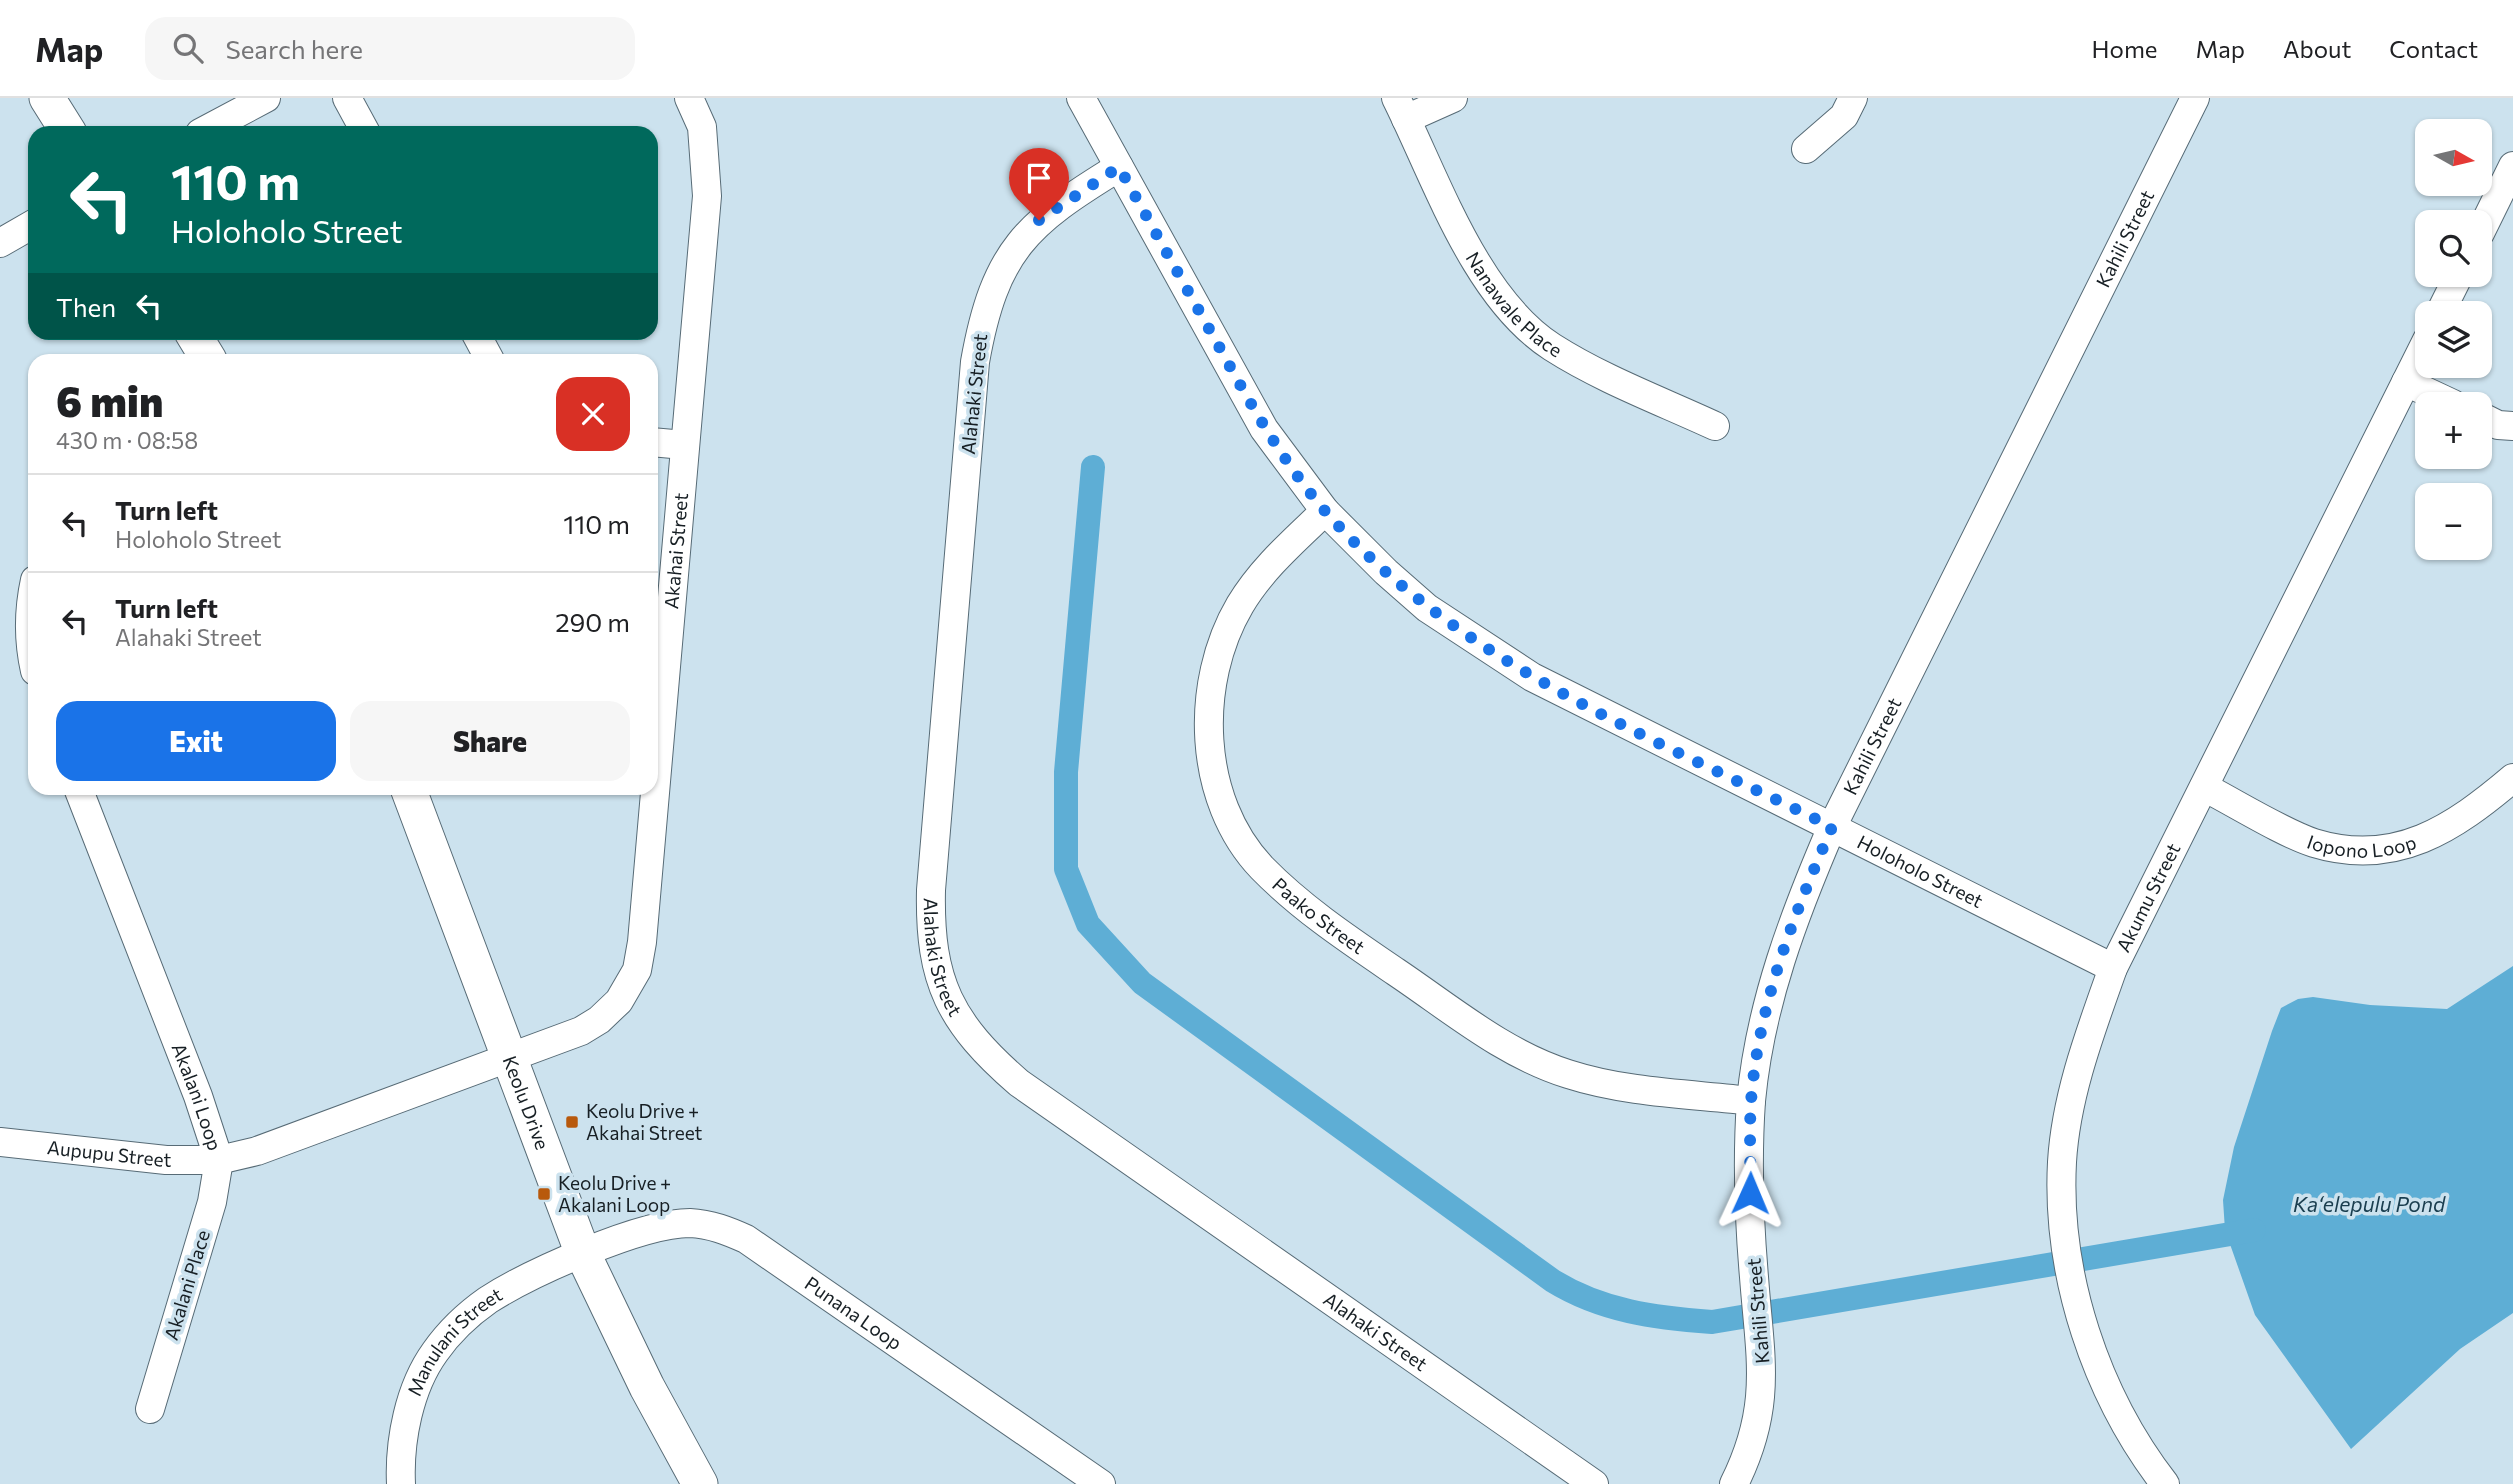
<!DOCTYPE html>
<meta charset="utf-8">
<style>
:root{--surface:#fff;--page:#f6f6f6;--text:#202124;--muted:#757577;--line:#e0e0e0;--accent:#1a73e8}
body{margin:0;font-family:Commissioner,sans-serif;background:var(--page);color:var(--text);height:100vh;display:flex;flex-direction:column;font-size:26px;white-space:nowrap}
*{box-sizing:border-box;margin:0}
p{font-size:23px;color:var(--muted)}
.icon{flex:none;width:38px;height:38px;fill:none;stroke:currentColor;stroke-width:2;stroke-linecap:round;stroke-linejoin:round}
.map{position:relative;flex:1;overflow:hidden}
.sheet{position:absolute;left:28px;top:256px;width:630px;height:441px;display:flex;flex-direction:column;background:var(--surface);border-radius:21px;box-shadow:0 2px 5px #0004}
.sheet>*{flex:none}
.banner{position:absolute;left:28px;top:28px;width:630px;height:214px;border-radius:21px;box-shadow:0 2px 5px #0004;background:#00695c;color:#fff;overflow:hidden}
.needle{width:46px;rotate:98deg}
.controls{position:absolute;left:2415px;top:21px;display:grid;gap:14px}
.controls a{display:grid;place-items:center;width:77px;height:77px;border-radius:14px;background:var(--surface);box-shadow:0 2px 5px #0004;font-size:35px}
.pin{position:absolute;display:grid;place-items:center;width:60px;height:60px;color:#fff;margin:-72px -30px;border-radius:50% 50% 50% 0;rotate:-45deg;box-shadow:0 0 7px #0007}
.pin .icon{rotate:45deg}
.me{position:absolute;width:77px;margin:-38px;rotate:1deg;stroke-linejoin:round;filter:drop-shadow(0 0 5px #0008)}
.turn{display:flex;align-items:center;gap:24px;height:147px;padding:0 28px;font-size:32px}
.turn .icon{width:91px;height:91px;stroke-width:2.5}
.turn b{display:block;font-size:49px;line-height:60px}
.then{display:flex;align-items:center;height:66px;padding:0 28px;background:#0003;gap:14px;font-size:26px}
.round{display:grid;place-items:center;flex:none;width:74px;height:74px;border-radius:21px;background:var(--page)}
.overview{display:flex;align-items:center;justify-content:space-between;height:119px;padding:0 28px}
h1{font-size:42px;font-weight:800;line-height:52px}
.primary-button{display:flex;gap:14px;margin-top:auto;padding:14px 28px}
.primary-button a{flex:1;height:80px;border-radius:21px;background:var(--accent);color:#fff;font-size:28px;font-weight:800;line-height:80px;text-align:center}
.primary-button a+a{background:var(--page);color:var(--text)}
ul{padding:0;list-style:none}
li{display:flex;align-items:center;gap:21px;height:98px;padding:0 28px;border-top:2px solid var(--line)}
li div{flex:1}
li b{display:block;font-size:26px}
li em{font-style:normal}
header{display:flex;align-items:center;gap:42px;box-sizing:border-box;height:98px;padding:0 35px;background:var(--surface);border-bottom:2px solid var(--line)}
header strong{font-size:33px}
nav{display:flex;gap:38px;margin-inline-start:auto;font-size:24px}
.search{width:490px;height:63px;background:var(--page);display:flex;align-items:center;gap:18px;box-sizing:border-box;padding:0 24px;border-radius:21px;color:var(--muted);font-size:26px}
.map>svg:first-child{display:block}
</style>
<header>
<strong>Map</strong>
<div class="search"><svg class="icon" aria-label="search" viewBox="0 0 24 24"><circle cx="10" cy="10" r="6"/><path d="M15 15l6 6"/></svg>Search here</div>
<nav><a>Home</a><a>Map</a><a>About</a><a>Contact</a></nav>
</header>
<div class="map">
<svg width="2513" height="1386" viewBox="0 0 2513 1386">
<rect width="100%" height="100%" fill="#cce2ee"/>
<polygon fill="#5eaed5" points="2513,868 2513,1215 2460,1251 2351,1351 2255,1217 2225,1132 2223,1102 2234,1049 2272,933 2281,910 2298,901 2313,899 2370,907 2447,911"/>
<g fill="none" stroke-linecap="round" stroke-linejoin="round">
<path stroke="#5eaed5" stroke-width="24" d="M1093,369L1066,674V771L1088,826L1142,885L1553,1183C1602,1213 1655,1220 1712,1224L2254,1132"/>
<defs>
<g id="minor">
<polyline points="347,0 366,35"/>
<path id="s1" d="M1081,0L1264,331L1325,413L1386,474L1427,510L1532,579L2113,870"/>
<path id="s2" d="M1396,0C1436,80 1475,199 1552,249C1602,281 1661,303 1715,328"/>
<polyline points="1406,21 1453,0"/>
<polyline points="200,35 266,0"/>
<polyline points="1806,51 1844,18 1853,0"/>
<path id="s3" d="M1119,69C1026,126 995,152 975,264L931,792C929,884 950,925 1019,985L1594,1386"/>
<polyline points="2480,135 2513,68"/>
<polyline points="0,145 35,125"/>
<polyline points="2440,215 2459,177"/>
<polyline points="475,234 490,262"/>
<polyline points="2406,284 2453,306"/>
<polyline points="2480,318 2498,327 2513,328"/>
<polyline points="651,344 684,347"/>
<path id="s4" d="M1325,413C1295,442 1262,470 1240,507C1194,585 1197,702 1262,770C1301,810 1349,842 1396,874C1451,911 1504,956 1568,976C1627,995 1691,996 1751,1003"/>
<path d="M35,482C28,514 28,542 35,573"/>
<path id="s5" d="M2204,689C2235,705 2283,735 2314,745C2396,770 2454,730 2513,680"/>
<path id="s6" d="M78,690L198,998L219,1062L257,1053L581,933L599,922L619,903L637,872L642,844L707,98L702,29L689,0"/>
<path id="s7" d="M0,1044L166,1062H219L212,1104L150,1311"/>
<path id="s8" d="M401,1386C399,1343 409,1290 435,1254C449,1234 468,1216 488,1202C530,1175 641,1125 690,1125C711,1126 728,1133 746,1141L1101,1386"/>
<path id="s9" d="M1734,1386C1773,1308 1760,1260 1754,1179C1749,1121 1747,1061 1751,1003C1760,906 1794,817 1832,729L2195,0"/>
<path id="s10" d="M2165,1386C2096,1297 2056,1177 2062,1064C2066,997 2091,932 2113,870L2427,242"/>
</g>
<g id="major">
<polyline points="47,0 69,35"/>
<polyline points="192,234 209,262"/>
<path id="s11" d="M408,690L583,1156L647,1289L700,1386"/>
</g>
</defs>
<use href="#minor" stroke="#576b76" stroke-width="30"/>
<use href="#major" stroke="#576b76" stroke-width="37"/>
<use href="#minor" stroke="#fff" stroke-width="28"/>
<use href="#major" stroke="#fff" stroke-width="35"/>
</g>
<g fill="none" stroke-linecap="round" stroke-linejoin="round">
<path stroke="#1a73e8" stroke-width="12" stroke-dasharray="0 21.6" d="M1039,122L1119,69C1152,128 1184,186 1217,245C1249,303 1281,362 1325,413C1459,566 1654,640 1832,729C1794,817 1758,907 1751,1004C1749,1034 1751,1065 1750,1095"/>
</g>
<g fill="#b8590c" stroke="#cce2ee" stroke-width="2.5">
<rect x="565" y="1017" width="14" height="14" rx="3.5"/>
<rect x="537" y="1089" width="14" height="14" rx="3.5"/>
</g>
<g text-anchor="middle" stroke-width="7" stroke-linejoin="round" paint-order="stroke">
<g font-size="19" fill="#171f24" stroke="#cce2ee">
<text dy="7" stroke="none"><textPath href="#s9" startOffset="1332">Kahili Street</textPath></text>
<text dy="7" stroke="none"><textPath href="#s2" startOffset="240">Nanawale Place</textPath></text>
<text transform="translate(974 296) rotate(-84)" y="7">Alahaki Street</text>
<text dy="7" stroke="none"><textPath href="#s6" startOffset="1288">Akahai Street</textPath></text>
<text dy="7" stroke="none"><textPath href="#s9" startOffset="765">Kahili Street</textPath></text>
<text dy="7" stroke="none"><textPath href="#s5" startOffset="172">Iopono Loop</textPath></text>
<text dy="7" stroke="none"><textPath href="#s1" startOffset="1181">Holoholo Street</textPath></text>
<text dy="7" stroke="none"><textPath href="#s10" startOffset="625">Akumu Street</textPath></text>
<text dy="7" stroke="none"><textPath href="#s4" startOffset="483">Paako Street</textPath></text>
<text dy="7" stroke="none"><textPath href="#s3" startOffset="852">Alahaki Street</textPath></text>
<text dy="7" stroke="none"><textPath href="#s6" startOffset="331">Akalani Loop</textPath></text>
<text dy="7" stroke="none"><textPath href="#s11" startOffset="336">Keolu Drive</textPath></text>
<text dy="7" stroke="none"><textPath href="#s7" startOffset="110">Aupupu Street</textPath></text>
<text transform="translate(187 1187) rotate(-73)" y="7">Akalani Place</text>
<text transform="translate(1758 1213) rotate(-95)" y="7">Kahili Street</text>
<text dy="7" stroke="none"><textPath href="#s8" startOffset="620">Punana Loop</textPath></text>
<text dy="7" stroke="none"><textPath href="#s3" startOffset="1440">Alahaki Street</textPath></text>
<text dy="7" stroke="none"><textPath href="#s8" startOffset="159">Manulani Street</textPath></text>
</g>
<g font-size="19" fill="#171f24" stroke="#cce2ee" text-anchor="start">
<text x="586" y="1020">Keolu Drive +<tspan x="586" dy="22">Akahai Street</tspan></text>
<text x="558" y="1092">Keolu Drive +<tspan x="558" dy="22">Akalani Loop</tspan></text>
</g>
<g font-size="21" font-style="italic" fill="#1a3e4f" stroke="#cce2ee">
<text x="2369" y="1114">Kaʻelepulu Pond</text>
</g>
</g>
</svg>
<div class="controls">
<a><svg class="needle" viewBox="-14 -14 28 28"><path d="M0-13l5 13h-10z" fill="#e53935"/><path d="M0 13l5-13h-10z" fill="#757577"/></svg></a>
<a><svg class="icon" aria-label="search" viewBox="0 0 24 24"><circle cx="10" cy="10" r="6"/><path d="M15 15l6 6"/></svg></a>
<a><svg class="icon" aria-label="layers" viewBox="0 0 24 24"><path d="M12 4l9 5-9 5-9-5zM3 14l9 5 9-5"/></svg></a>
<a>+</a>
<a>−</a>
</div>
<div class="pin" style="left:1039px;top:122px;background:#d93025"><svg class="icon" aria-label="arrive" viewBox="0 0 24 24"><path d="M6 21V4h12l-3 4 3 4H6"/></svg></div>
<svg class="me" style="left:1750px;top:1095px" viewBox="-20 -20 40 40"><path d="M0-17L14 15 0 8-14 15z" fill="#1a73e8" stroke="#fff" stroke-width="4"/></svg>
<div class="banner">
<div class="turn"><svg class="icon" aria-label="left" viewBox="0 0 24 24"><path d="M17 20v-9H6M10 6l-5 5 5 5"/></svg><div><b>110 m</b>Holoholo Street</div></div>
<div class="then">Then<svg class="icon" aria-label="left" viewBox="0 0 24 24"><path d="M17 20v-9H6M10 6l-5 5 5 5"/></svg></div>
</div>
<section class="sheet">
<div class="overview"><div><h1>6 min</h1><p>430 m · 08:58</p></div><a class="round" style="background:#d93025;color:#fff"><svg class="icon" aria-label="close" viewBox="0 0 24 24"><path d="M6 6l12 12M18 6L6 18"/></svg></a></div>
<ul>
<li><svg class="icon" aria-label="left" viewBox="0 0 24 24"><path d="M17 20v-9H6M10 6l-5 5 5 5"/></svg><div><b>Turn left</b><p>Holoholo Street</p></div><em>110 m</em></li>
<li><svg class="icon" aria-label="left" viewBox="0 0 24 24"><path d="M17 20v-9H6M10 6l-5 5 5 5"/></svg><div><b>Turn left</b><p>Alahaki Street</p></div><em>290 m</em></li>
</ul>
<div class="primary-button"><a>Exit</a><a>Share</a></div>
</section>
</div>
